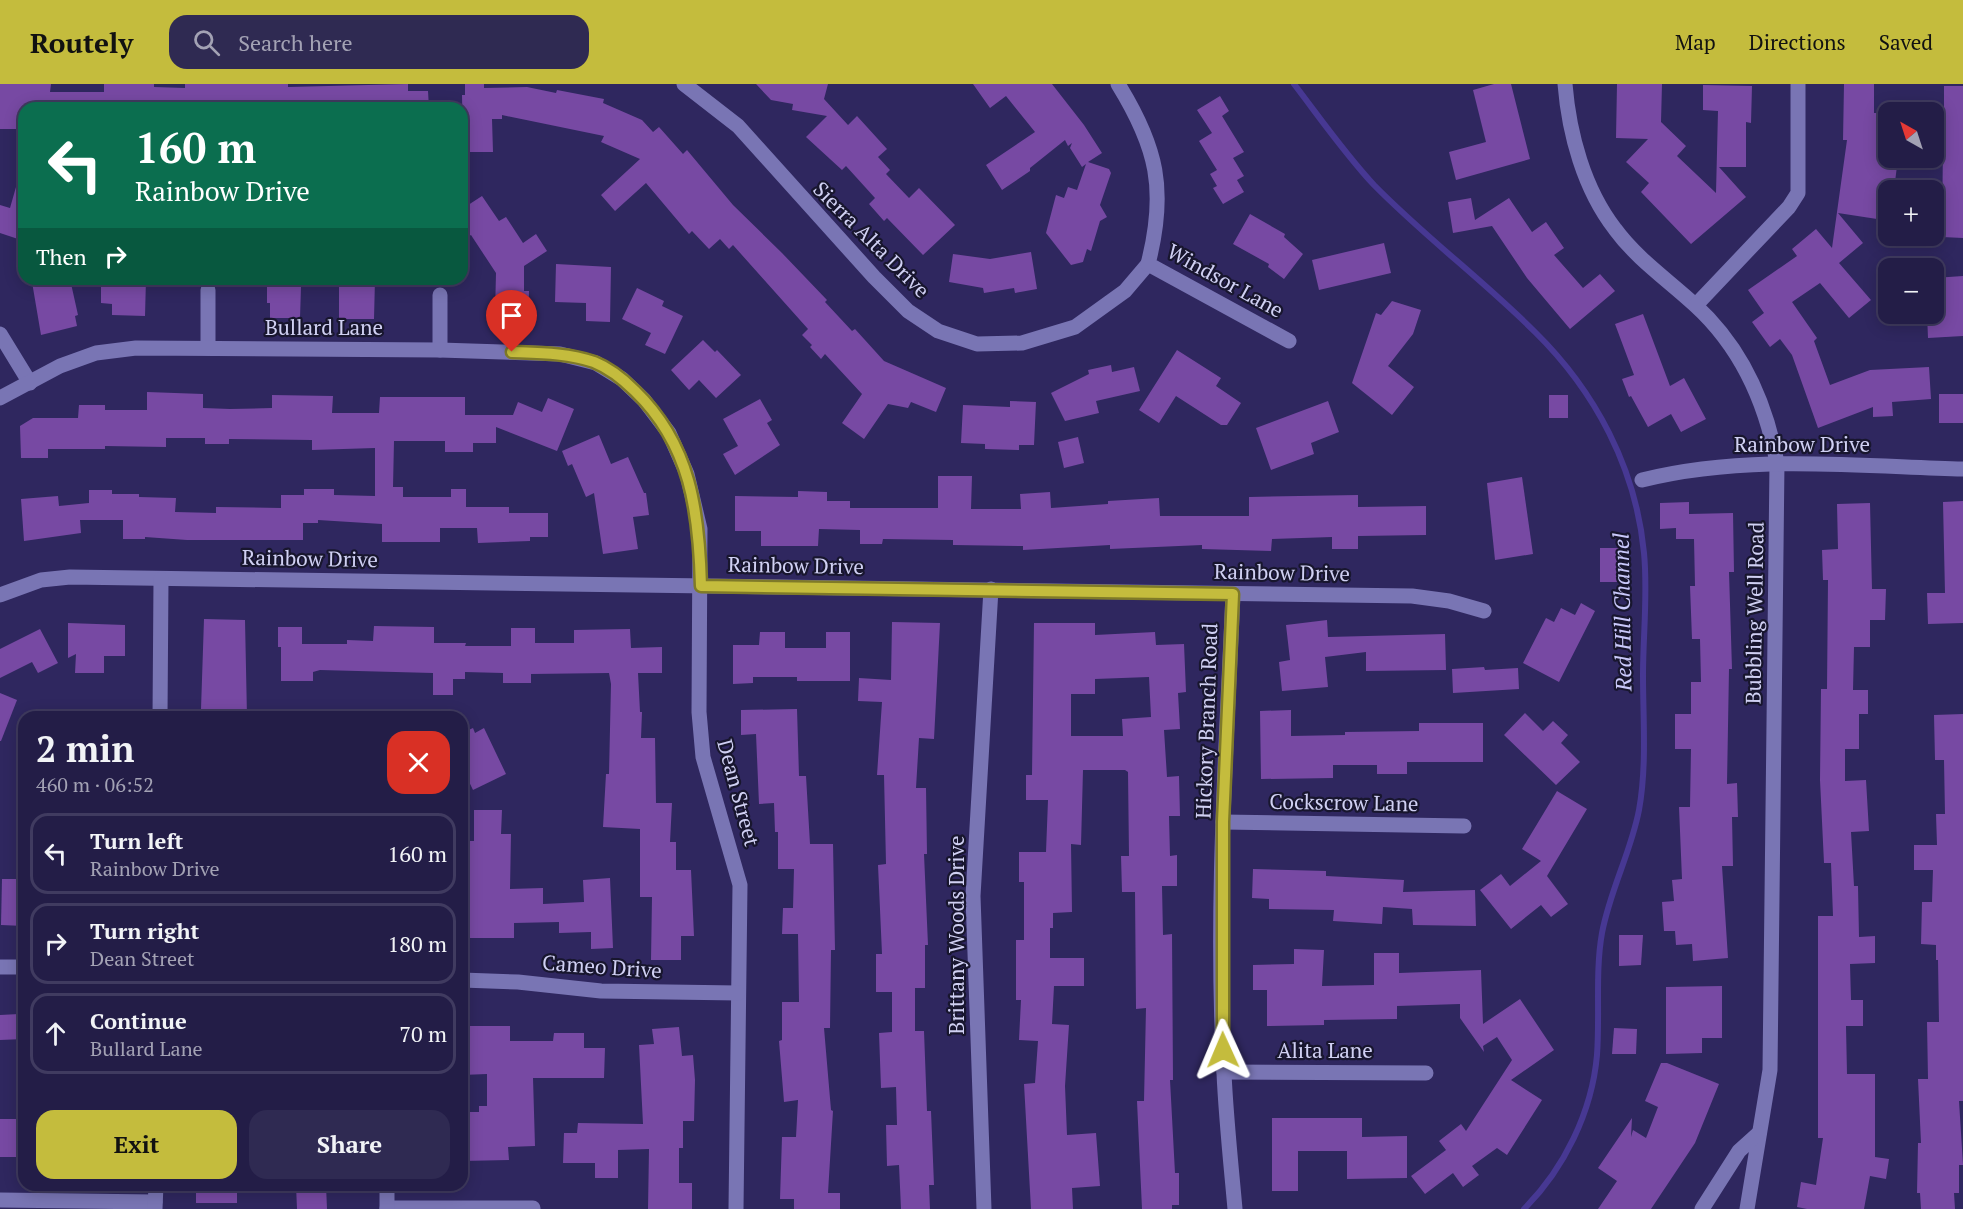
<!DOCTYPE html>
<meta charset="utf-8">
<style>
:root{--surface:#231d47;--page:#2f2a52;--text:#f1f3f6;--muted:#a3a2b4;--line:#403b60;--accent:#c4bc3d}
body{margin:0;font-family:"PT Serif",serif;background:var(--page);color:var(--text);height:100vh;display:flex;flex-direction:column;font-size:22px;white-space:nowrap}
*{box-sizing:border-box;margin:0}
p{font-size:20px;color:var(--muted)}
.icon{flex:none;width:33px;height:33px;fill:none;stroke:currentColor;stroke-width:2;stroke-linecap:round;stroke-linejoin:round}
.map{position:relative;flex:1;overflow:hidden}
.sheet{position:absolute;left:18px;top:627px;width:450px;height:480px;display:flex;flex-direction:column;background:var(--surface);border-radius:18px;box-shadow:0 3px 15px #0003,0 0 0 2px var(--line)}
.sheet>*{flex:none}
.banner{position:absolute;left:18px;top:18px;width:450px;height:183px;border-radius:18px;box-shadow:0 3px 15px #0003,0 0 0 2px var(--line);background:#0b6e4f;color:#fff;overflow:hidden}
.needle{width:39px;rotate:321deg}
.tools{position:absolute;left:1878px;top:18px;display:grid;gap:12px}
.tools a{display:grid;place-items:center;width:66px;height:66px;border-radius:12px;background:var(--surface);box-shadow:0 3px 15px #0003,0 0 0 2px var(--line);font-size:30px}
.pin{position:absolute;display:grid;place-items:center;width:51px;height:51px;color:#fff;margin:-62px -26px;border-radius:50% 50% 50% 0;rotate:-45deg;box-shadow:0 0 6px #0007}
.pin .icon{rotate:45deg}
.me{position:absolute;width:66px;margin:-33px;rotate:359deg;stroke-linejoin:round;filter:drop-shadow(0 0 4px #0008)}
.turn{display:flex;align-items:center;gap:21px;height:126px;padding:0 18px;font-size:27px}
.turn .icon{width:78px;height:78px;stroke-width:2.5}
.turn b{display:block;font-size:42px;line-height:51px}
.then{display:flex;align-items:center;height:57px;padding:0 18px;background:#0003;gap:12px;font-size:22px}
.round{display:grid;place-items:center;flex:none;width:63px;height:63px;border-radius:18px;background:var(--page)}
.head{display:flex;align-items:center;justify-content:space-between;height:102px;padding:0 18px}
h1{font-size:36px;font-weight:700;line-height:45px}
.button{display:flex;gap:12px;margin-top:auto;padding:12px 18px}
.button a{flex:1;height:69px;border-radius:18px;background:var(--accent);color:#111;font-size:24px;font-weight:700;line-height:69px;text-align:center}
.button a+a{background:var(--page);color:var(--text)}
ul{padding:0;list-style:none}
li{display:flex;align-items:center;gap:18px;height:81px;margin:0 12px 9px;padding:0 6px;border:3px solid var(--line);border-radius:18px}
li div{flex:1}
li b{display:block;font-size:22px}
li em{font-style:normal}
header{display:flex;align-items:center;gap:36px;box-sizing:border-box;height:84px;padding:0 30px;background:var(--accent);color:#111}
header strong{font-size:28px}
nav{display:flex;gap:33px;margin-inline-start:auto;font-size:21px}
.search{width:420px;height:54px;background:var(--page);display:flex;align-items:center;gap:15px;box-sizing:border-box;padding:0 21px;border-radius:18px;color:var(--muted);font-size:22px}
.map>svg:first-child{display:block}
</style>
<header>
<strong>Routely</strong>
<div class="search"><svg class="icon" aria-label="search" viewBox="0 0 24 24"><circle cx="10" cy="10" r="6"/><path d="M15 15l6 6"/></svg>Search here</div>
<nav><a>Map</a><a>Directions</a><a>Saved</a></nav>
</header>
<div class="map">
<svg width="1963" height="1125" viewBox="0 0 1963 1125">
<rect width="100%" height="100%" fill="#2f275f"/>
<g fill="none" stroke-linecap="round" stroke-linejoin="round">
<path stroke="#473893" stroke-width="6" d="M1294,0C1320,34 1345,70 1374,101C1425,153 1484,197 1535,248C1595,307 1636,384 1644,469C1648,509 1643,551 1643,591C1643,635 1647,682 1639,726C1631,768 1610,806 1602,849C1595,888 1600,931 1597,971C1592,1028 1564,1085 1524,1125"/>
</g>
<g fill="#7749a3" fill-rule="evenodd">
<polygon points="0,0 51,0 50,8 104,8 104,0 154,0 154,3 185,4 185,0 288,0 288,3 408,0 408,7 428,7 429,24 24,24 23,45 0,45"/>
<polygon points="465,0 484,0 484,4 527,3 556,9 557,6 604,15 603,19 642,36 653,48 659,43 683,70 687,66 733,121 782,169 827,216 825,218 852,247 855,245 884,277 946,304 936,328 911,318 908,324 888,320 864,355 842,339 862,310 825,270 821,275 810,263 812,261 802,251 808,245 733,161 729,165 720,155 709,165 692,147 689,150 646,99 615,127 601,111 640,75 601,58 604,52 502,31 502,35 492,35 493,68 463,68 462,11 465,11"/>
<polygon points="756,0 828,0 824,15 848,41 857,32 887,65 878,73 890,86 886,90 909,114 919,104 955,141 923,171 887,134 884,137 869,120 875,114 846,82 842,86 806,53 827,32 792,26 793,20 771,16"/>
<polygon points="973,0 1052,0 1084,41 1102,69 1088,78 1109,85 1111,89 1100,121 1107,133 1100,137 1091,167 1087,165 1083,178 1071,181 1046,149 1056,111 1064,114 1068,103 1077,106 1086,80 1082,83 1070,64 1072,59 1068,62 1065,56 1030,84 1030,87 1002,106 986,81 1035,48 1006,12 990,24"/>
<polygon points="1494,0 1511,0 1530,75 1456,96 1449,68 1486,58 1473,6"/>
<polygon points="1617,0 1662,0 1661,38 1686,62 1677,72 1716,109 1718,27 1703,26 1703,1 1752,2 1751,39 1746,38 1746,83 1719,83 1746,113 1691,160 1641,108 1649,99 1626,78 1648,55 1616,54"/>
<polygon points="1844,0 1874,0 1874,29 1888,29 1888,74 1898,74 1894,106 1888,106 1888,112 1880,111 1877,135 1838,129 1863,159 1839,179 1871,216 1849,234 1820,199 1792,218 1817,254 1814,257 1830,301 1870,286 1929,283 1931,315 1892,318 1893,332 1873,333 1873,323 1818,344 1792,271 1780,255 1770,263 1752,238 1764,229 1748,206 1797,172 1792,165 1816,145 1832,164 1847,56 1843,56"/>
<polygon points="1944,2 1963,2 1963,154 1942,153 1943,57 1934,57 1934,25 1944,24"/>
<polygon points="1220,12 1229,27 1222,32 1244,68 1233,74 1244,92 1237,96 1244,108 1223,120 1213,104 1217,102 1210,90 1217,86 1199,57 1212,49 1197,26"/>
<polygon points="20,89 24,90 24,157 0,149 0,121 10,124"/>
<polygon points="482,112 499,137 506,133 523,159 536,150 547,167 524,182 524,207 529,207 528,237 499,237 499,229 495,230 496,189 471,151 462,156 462,125"/>
<polygon points="1471,114 1475,136 1509,114 1532,148 1546,138 1564,164 1554,171 1583,204 1600,190 1615,207 1570,245 1527,194 1492,142 1453,149 1448,118"/>
<polygon points="1250,130 1285,150 1284,153 1303,170 1284,195 1268,183 1269,180 1233,160"/>
<polygon points="1384,159 1391,189 1319,206 1312,176"/>
<polygon points="1031,168 1037,205 1015,209 1014,204 984,209 983,204 949,198 953,170 990,175"/>
<polygon points="556,180 611,183 610,238 586,237 586,219 555,218"/>
<polygon points="1963,192 1963,252 1928,254 1927,230 1934,230 1934,194"/>
<polygon points="43,195 70,195 78,231 75,232 77,242 41,251 32,198"/>
<polygon points="119,195 146,195 145,232 112,231 112,220 101,219 101,199 118,200"/>
<polygon points="267,195 294,195 294,203 301,203 300,234 270,234 270,219 267,219"/>
<polygon points="346,195 375,195 374,235 339,235 339,203 346,203"/>
<polygon points="637,204 664,217 662,222 683,232 665,270 645,261 651,249 622,235"/>
<polygon points="1392,217 1421,226 1413,250 1388,282 1414,303 1392,331 1352,299 1376,229 1381,231"/>
<polygon points="1643,230 1670,302 1684,294 1706,335 1681,348 1671,330 1648,343 1631,312 1629,313 1622,295 1634,291 1615,240"/>
<polygon points="703,256 715,268 717,266 741,291 716,314 699,296 689,306 671,286"/>
<polygon points="1177,266 1221,294 1216,302 1241,319 1227,341 1221,341 1176,312 1159,339 1139,326"/>
<polygon points="1111,281 1112,288 1134,283 1140,307 1096,317 1099,329 1065,337 1051,309 1089,290 1088,286"/>
<polygon points="147,308 203,310 203,324 230,325 272,324 272,311 333,312 332,329 379,329 380,313 465,313 465,331 513,331 518,318 542,328 548,314 574,325 557,367 496,343 496,359 473,359 473,368 445,368 445,357 394,357 393,403 403,403 403,413 451,413 451,405 466,405 466,423 509,423 509,429 548,429 548,453 530,453 530,457 478,459 477,444 440,444 440,458 382,458 382,440 318,436 318,439 303,439 303,456 187,456 145,453 145,455 123,455 123,436 80,436 81,449 24,457 21,415 58,412 59,422 89,419 89,406 112,406 112,410 139,410 139,413 176,414 175,428 216,429 216,423 281,424 281,411 304,411 304,405 334,405 334,411 375,412 375,364 312,366 312,356 229,355 229,360 205,360 205,354 166,354 166,363 105,362 105,365 48,365 48,374 21,374 20,342 33,334 78,334 79,321 105,321 105,326 147,326"/>
<rect x="1939" y="310" width="24" height="29"/>
<rect x="1549" y="311" width="19" height="23"/>
<polygon points="760,315 772,336 767,339 780,361 735,391 723,370 738,362 723,335"/>
<polygon points="1010,317 1036,318 1034,361 1019,361 1019,366 985,365 985,360 961,359 963,321 1010,323"/>
<polygon points="1328,317 1339,348 1311,359 1314,370 1271,386 1256,344"/>
<polygon points="599,351 611,380 628,373 644,409 646,409 649,431 633,433 638,465 603,470 594,409 586,413 572,380 568,382 562,367"/>
<polygon points="1078,353 1084,379 1064,384 1058,358"/>
<polygon points="938,392 972,392 971,425 1021,425 1020,410 1050,408 1051,424 1108,420 1108,417 1159,414 1160,432 1249,432 1249,413 1358,411 1358,423 1426,422 1426,451 1358,452 1358,465 1332,465 1332,453 1272,455 1271,467 1202,465 1202,461 1110,465 1110,461 1023,466 1023,462 953,461 953,456 883,455 882,460 860,460 860,446 819,445 818,462 761,462 761,447 735,447 735,412 798,413 798,407 827,408 827,417 850,417 850,424 938,424"/>
<polygon points="1522,393 1533,470 1495,476 1487,399"/>
<polygon points="1963,417 1963,539 1928,540 1927,509 1945,509 1943,418"/>
<polygon points="1689,418 1689,430 1733,429 1734,488 1729,488 1732,585 1729,585 1727,700 1737,699 1738,733 1732,733 1733,782 1722,782 1728,874 1693,877 1692,860 1676,861 1675,847 1664,847 1662,818 1674,817 1672,796 1682,795 1679,723 1690,723 1691,665 1675,665 1675,630 1691,630 1691,598 1701,598 1700,555 1692,555 1690,502 1695,502 1694,455 1676,455 1676,444 1660,445 1660,419"/>
<polygon points="1870,419 1872,505 1886,505 1885,536 1870,536 1870,563 1854,563 1853,606 1868,606 1868,630 1859,630 1859,665 1845,665 1845,697 1866,696 1869,747 1851,748 1854,802 1858,802 1859,853 1875,852 1875,879 1850,880 1851,916 1863,916 1863,942 1846,942 1847,990 1875,990 1875,1073 1889,1075 1886,1095 1870,1092 1864,1125 1807,1125 1797,1123 1801,1098 1816,1101 1823,1054 1818,1054 1818,832 1833,832 1831,779 1824,779 1820,696 1821,605 1827,605 1828,496 1823,496 1822,466 1838,465 1837,420"/>
<rect x="1600" y="464" width="26" height="34"/>
<polygon points="1581,519 1595,527 1559,598 1523,579 1546,534 1554,538 1561,524 1575,531"/>
<polygon points="204,535 245,536 247,633 207,633 208,625 201,625"/>
<polygon points="1327,536 1328,553 1445,550 1446,586 1366,587 1366,568 1325,573 1328,603 1282,607 1279,578 1290,576 1286,541"/>
<polygon points="892,538 940,539 934,655 919,654 916,704 926,704 927,770 924,770 928,861 925,861 925,904 915,904 915,947 924,947 927,1027 931,1027 934,1101 929,1101 930,1125 901,1125 899,1081 887,1082 886,1041 897,1041 896,1003 881,1004 879,949 892,948 892,908 876,908 876,870 882,870 878,781 886,780 884,691 877,691 882,618 858,617 859,594 891,596"/>
<polygon points="68,539 125,541 125,572 104,572 104,589 75,589 76,570 68,574"/>
<path d="M1034,539H1095V551L1155,548L1156,561L1184,560L1186,608L1178,609L1180,645L1164,646L1167,693L1179,692L1180,732H1169L1170,772L1177,771V802H1162L1163,851L1172,850L1173,996H1170L1175,1089H1179V1121H1172V1125H1142L1137,1017H1144L1146,924L1136,925L1135,808H1122L1121,772H1129L1128,688L1125,686H1083L1081,761L1071,760L1072,828L1053,829V844H1050V874H1084V902H1054L1052,940L1069,941L1065,1002L1067,1051L1096,1049L1100,1102L1072,1104L1073,1125H1031L1024,1000L1035,999L1038,957L1019,956L1021,916H1016V856H1024V798H1019V768H1046L1048,716H1026V691H1032ZM1149,593L1151,633L1122,635L1123,652H1071V610H1095V595Z"/>
<polygon points="374,542 434,543 434,559 466,559 465,562 511,562 511,544 535,544 535,559 574,559 574,546 630,545 631,564 662,563 662,589 638,589 640,628 642,628 641,654 655,654 656,719 672,719 670,758 676,758 676,786 691,786 694,852 681,852 681,876 651,876 652,813 640,813 640,745 603,743 606,690 609,690 611,600 609,589 531,590 531,599 503,599 503,589 465,588 465,595 453,595 453,611 433,611 433,589 320,586 313,588 313,597 281,597 281,563 278,563 278,543 302,543 302,560 347,560 347,556 373,557"/>
<polygon points="40,545 58,579 38,589 32,578 0,594 0,565"/>
<polygon points="760,548 785,548 785,564 826,564 826,548 850,548 850,597 797,597 797,593 753,593 753,599 733,600 733,561 759,561"/>
<polygon points="1484,583 1485,586 1518,584 1519,605 1453,609 1452,585"/>
<polygon points="0,609 17,616 1,657 0,657"/>
<polygon points="797,625 799,692 806,692 810,760 833,760 835,866 831,866 830,944 824,944 831,1026 833,1027 828,1109 840,1109 840,1125 794,1125 794,1115 780,1115 782,1053 796,1053 798,1016 784,1018 779,957 782,956 782,918 799,918 798,850 782,850 783,824 793,824 794,785 778,785 778,748 775,748 774,719 759,720 756,650 741,651 741,626"/>
<polygon points="1291,626 1291,652 1345,651 1345,648 1419,647 1419,639 1483,639 1483,678 1407,678 1407,690 1377,690 1377,681 1333,681 1333,694 1261,695 1260,627"/>
<polygon points="1525,629 1543,647 1553,637 1568,651 1561,659 1580,678 1556,701 1504,651"/>
<polygon points="1963,630 1963,1017 1959,1017 1963,1081 1959,1081 1959,1109 1954,1109 1955,1125 1921,1125 1920,1109 1917,1109 1918,1059 1921,1059 1918,995 1928,995 1927,938 1939,938 1938,876 1936,876 1936,861 1921,860 1922,818 1932,818 1933,786 1914,786 1914,761 1937,761 1936,730 1945,730 1944,676 1935,676 1934,631"/>
<polygon points="473,644 475,649 484,644 506,690 473,706 462,683 462,649"/>
<polygon points="1557,707 1587,725 1547,792 1568,820 1551,833 1541,821 1511,845 1480,806 1501,790 1510,802 1541,777 1522,765"/>
<polygon points="474,726 502,726 501,750 511,750 510,805 543,804 543,820 584,818 583,796 610,794 613,864 591,865 591,848 559,849 559,838 514,839 514,854 462,854 462,757 474,757"/>
<polygon points="1253,785 1326,787 1326,792 1404,796 1403,808 1475,806 1476,842 1413,841 1412,825 1383,823 1382,840 1333,837 1334,826 1269,825 1269,815 1252,814"/>
<polygon points="2,795 16,795 24,804 24,842 1,841"/>
<polygon points="1619,851 1643,851 1641,881 1619,882"/>
<polygon points="1294,865 1324,866 1322,902 1374,901 1374,869 1399,869 1399,889 1481,886 1483,940 1520,915 1554,966 1511,996 1542,1016 1507,1071 1497,1064 1472,1082 1479,1091 1463,1103 1453,1089 1425,1110 1411,1092 1446,1066 1439,1057 1461,1040 1466,1047 1512,976 1497,953 1483,962 1484,968 1460,934 1460,920 1397,922 1397,935 1324,936 1324,941 1267,942 1267,906 1253,906 1253,881 1294,880"/>
<polygon points="1722,902 1722,954 1702,954 1702,969 1666,970 1666,903"/>
<polygon points="19,930 19,935 24,934 24,955 0,956 0,931"/>
<polygon points="462,942 510,942 510,957 553,957 554,949 584,949 584,964 605,964 604,994 533,994 535,1062 508,1063 509,1076 462,1077 462,1028 479,1028 479,1022 487,1022 487,990 462,991"/>
<polygon points="679,943 682,972 693,971 695,996 694,1037 683,1037 683,1064 679,1064 679,1099 692,1099 692,1125 648,1125 649,1065 618,1066 618,1094 595,1094 595,1079 563,1079 564,1049 577,1049 578,1039 643,1040 639,961 654,960 652,945"/>
<polygon points="1614,944 1637,945 1636,970 1612,970"/>
<polygon points="1661,979 1667,979 1719,1000 1695,1059 1651,1125 1598,1125 1617,1097 1598,1084 1632,1034 1631,1053 1633,1046 1646,1054 1658,1023 1645,1017"/>
<polygon points="1272,1034 1362,1034 1362,1053 1407,1052 1407,1094 1347,1095 1347,1067 1298,1067 1298,1107 1272,1107"/>
<rect x="0" y="1035" width="24" height="38"/>
<rect x="196" y="1101" width="41" height="18"/>
<polygon points="296,1101 326,1101 327,1125 297,1125"/>
</g>
<g fill="none" stroke-linecap="round" stroke-linejoin="round">
<g stroke="#7975b4" stroke-width="15">
<polyline points="684,0 738,42 874,193 908,227 938,247 977,260 1022,259 1075,243 1125,207 1148,180"/>
<path d="M1118,0C1157,63 1167,106 1148,180L1289,257"/>
<path d="M1565,0C1569,50 1584,105 1615,145C1637,175 1668,196 1695,221C1741,263 1766,319 1777,379L1770,986L1747,1125"/>
<polyline points="1696,221 1789,123 1798,109 1798,0"/>
<polyline points="0,250 30,299"/>
<polyline points="208,264 208,206"/>
<polyline points="440,266 440,211"/>
<polyline points="0,314 60,282 96,269 136,264 440,266 560,270 596,279 622,295 644,316 669,349 687,390 700,445 699,628 703,673 740,801 736,1125"/>
<path d="M1642,396C1746,370 1856,382 1963,385"/>
<path d="M1233,510C1226,669 1215,829 1224,989C1226,1034 1231,1080 1235,1125"/>
<polyline points="0,511 41,496 70,493 1412,512 1449,517 1484,527"/>
<polyline points="160,633 161,495"/>
<polyline points="1223,738 1464,742"/>
<polyline points="0,883 24,883"/>
<polyline points="462,896 518,898 601,907 738,909"/>
<polyline points="1224,988 1426,989"/>
<polyline points="0,1116 155,1118"/>
<polyline points="387,1124 533,1124"/>
<polyline points="155,1125 156,1101"/>
<polyline points="387,1125 387,1101"/>
<polyline points="984,1125 973,812 991,505"/>
<polyline points="1702,1125 1739,1067 1759,1049"/>
</g>
</g>
<g fill="none" stroke-linecap="round" stroke-linejoin="round">
<defs>
<path id="route" d="M512,268C540,269 568,269 594,278C609,284 624,296 635,307C691,361 699,428 701,502L1233,510L1223,738V966"/>
</defs>
<use href="#route" stroke="#7f7a28" stroke-width="15"/>
<use href="#route" stroke="#c4bc3d" stroke-width="10"/>
</g>
<g text-anchor="middle" stroke-width="4.5" stroke-linejoin="round" paint-order="stroke">
<g font-size="21" fill="#d0d0f3" stroke="#18162e">
<text transform="translate(871 156) rotate(45)" y="7">Sierra Alta Drive</text>
<text transform="translate(1225 197) rotate(29)" y="7">Windsor Lane</text>
<text x="324" y="251">Bullard Lane</text>
<text x="1802" y="368">Rainbow Drive</text>
<text transform="translate(310 475) rotate(1)" y="7">Rainbow Drive</text>
<text transform="translate(796 482) rotate(1)" y="7">Rainbow Drive</text>
<text transform="translate(1282 489) rotate(1)" y="7">Rainbow Drive</text>
<text transform="translate(1755 529) rotate(-89)" y="7">Bubbling Well Road</text>
<text transform="translate(1207 637) rotate(-88)" y="7">Hickory Branch Road</text>
<text transform="translate(738 709) rotate(75)" y="7">Dean Street</text>
<text transform="translate(1344 719) rotate(1)" y="7">Cockscrow Lane</text>
<text transform="translate(957 851) rotate(-90)" y="7">Brittany Woods Drive</text>
<text transform="translate(602 883) rotate(4)" y="7">Cameo Drive</text>
<text x="1325" y="974">Alita Lane</text>
</g>
<g font-size="22" font-style="italic" fill="#c9c8fa" stroke="#18162e">
<text transform="translate(1622 528) rotate(-91)" y="8">Red Hill Channel</text>
</g>
</g>
</svg>
<div class="tools">
<a><svg class="needle" viewBox="-14 -14 28 28"><path d="M0-13l5 13h-10z" fill="#e53935"/><path d="M0 13l5-13h-10z" fill="#a3a2b4"/></svg></a>
<a>+</a>
<a>−</a>
</div>
<div class="pin" style="left:512px;top:268px;background:#d93025"><svg class="icon" aria-label="arrive" viewBox="0 0 24 24"><path d="M6 21V4h12l-3 4 3 4H6"/></svg></div>
<svg class="me" style="left:1223px;top:966px" viewBox="-20 -20 40 40"><path d="M0-17L14 15 0 8-14 15z" fill="#c4bc3d" stroke="#fff" stroke-width="4"/></svg>
<div class="banner">
<div class="turn"><svg class="icon" aria-label="left" viewBox="0 0 24 24"><path d="M17 20v-9H6M10 6l-5 5 5 5"/></svg><div><b>160 m</b>Rainbow Drive</div></div>
<div class="then">Then<svg class="icon" aria-label="right" viewBox="0 0 24 24"><path d="M7 20v-9h11M14 6l5 5-5 5"/></svg></div>
</div>
<section class="sheet">
<div class="head"><div><h1>2 min</h1><p>460 m · 06:52</p></div><a class="round" style="background:#d93025;color:#fff"><svg class="icon" aria-label="close" viewBox="0 0 24 24"><path d="M6 6l12 12M18 6L6 18"/></svg></a></div>
<ul>
<li><svg class="icon" aria-label="left" viewBox="0 0 24 24"><path d="M17 20v-9H6M10 6l-5 5 5 5"/></svg><div><b>Turn left</b><p>Rainbow Drive</p></div><em>160 m</em></li>
<li><svg class="icon" aria-label="right" viewBox="0 0 24 24"><path d="M7 20v-9h11M14 6l5 5-5 5"/></svg><div><b>Turn right</b><p>Dean Street</p></div><em>180 m</em></li>
<li><svg class="icon" aria-label="ahead" viewBox="0 0 24 24"><path d="M12 20V5M6 11l6-6 6 6"/></svg><div><b>Continue</b><p>Bullard Lane</p></div><em>70 m</em></li>
</ul>
<div class="button"><a>Exit</a><a>Share</a></div>
</section>
</div>
